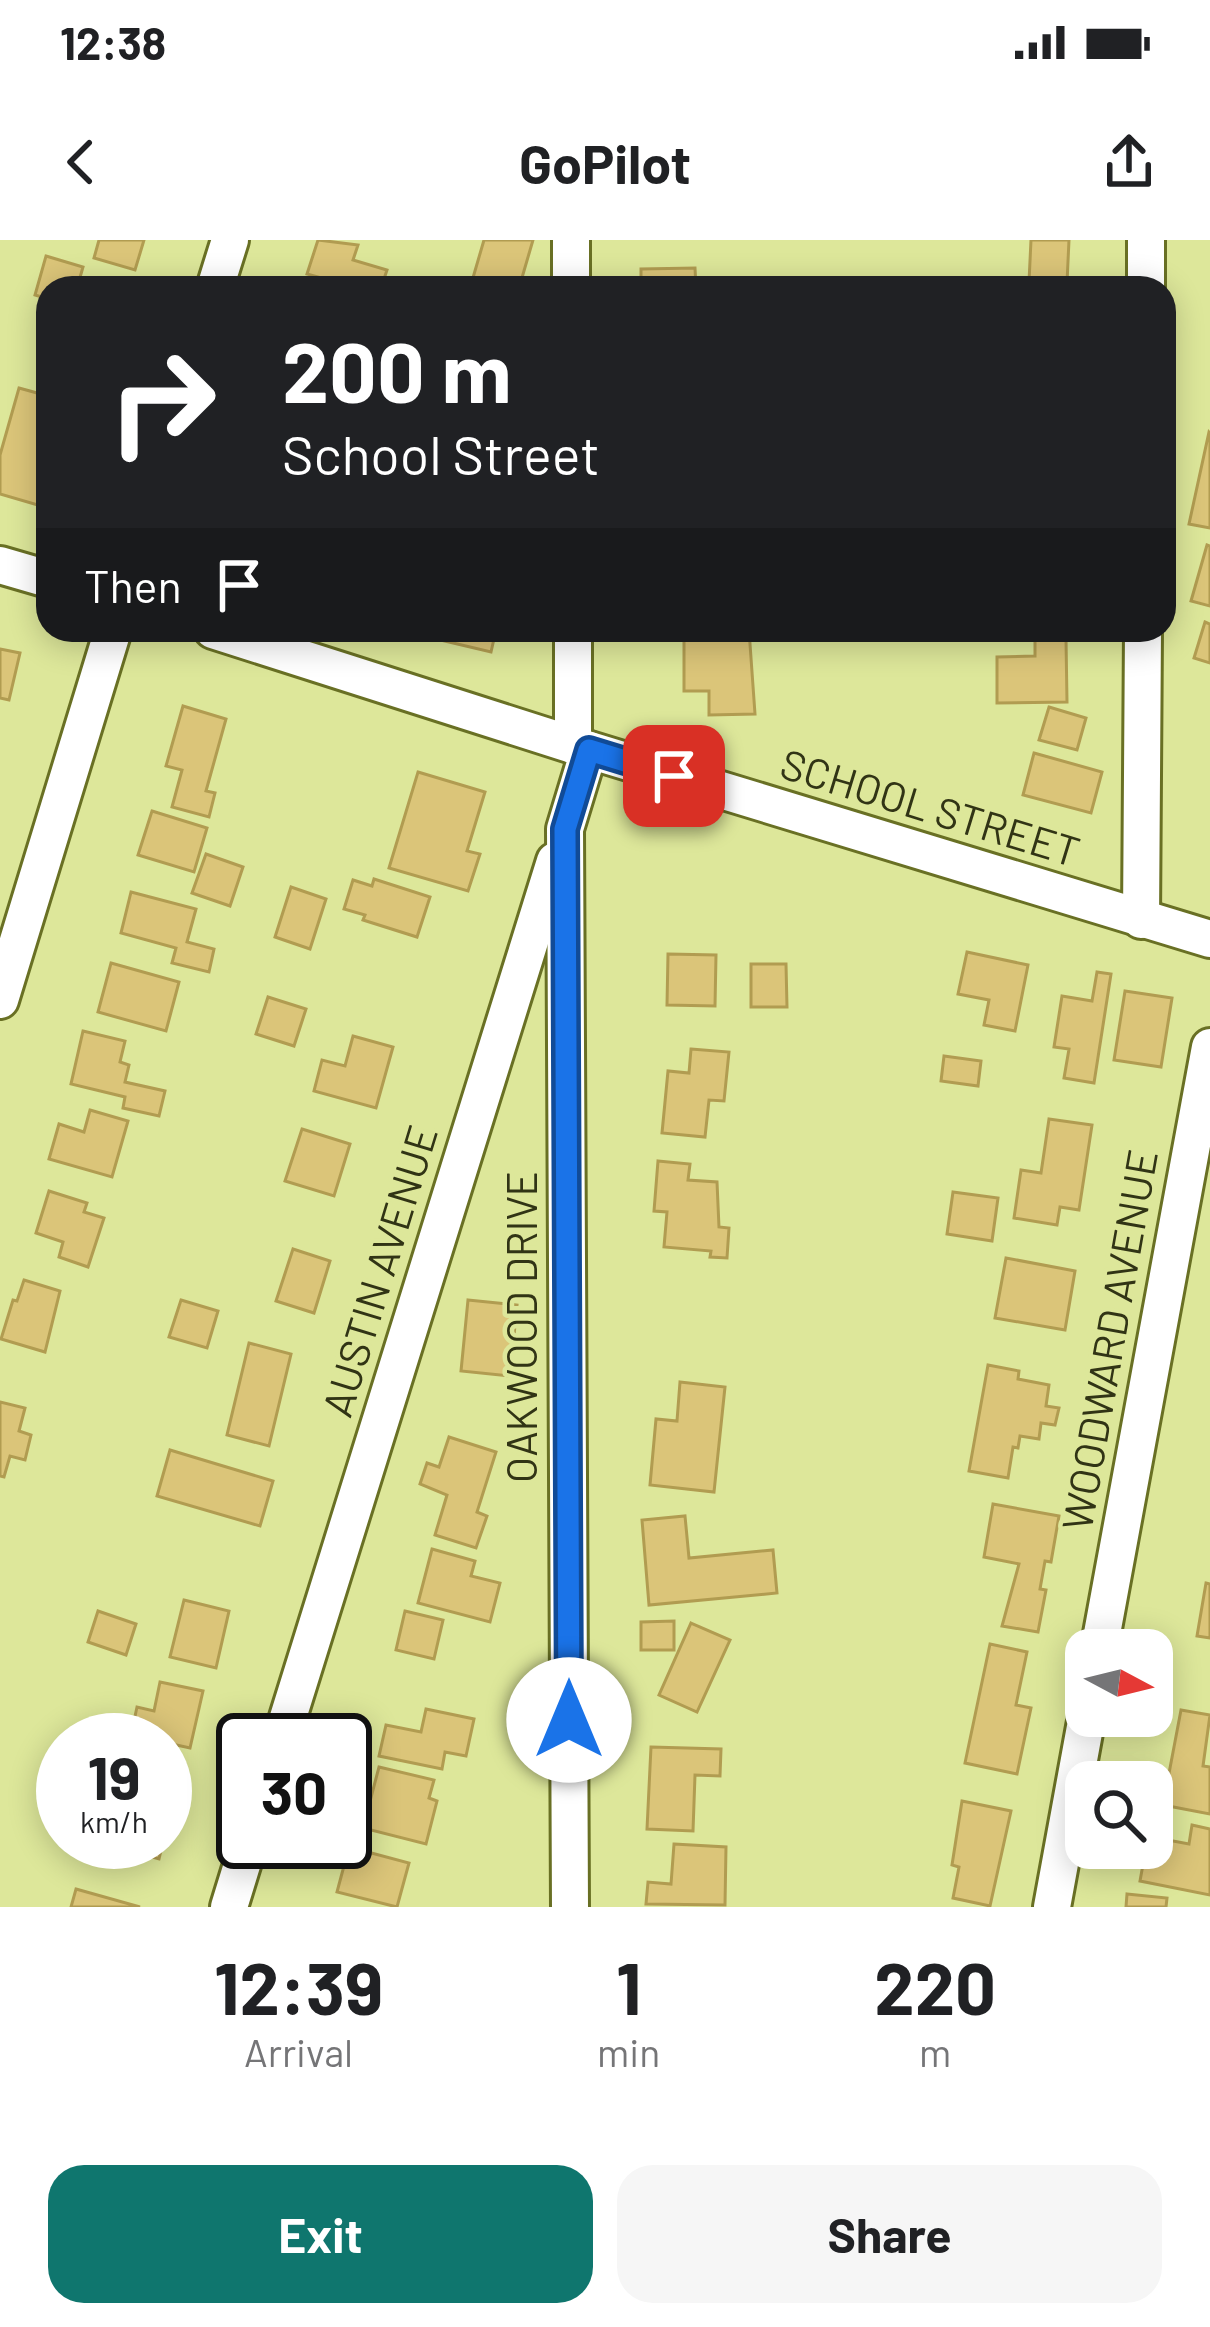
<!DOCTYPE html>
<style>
:root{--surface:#fff;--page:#f6f6f6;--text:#202124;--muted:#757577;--accent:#0f766e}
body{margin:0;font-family:Barlow,sans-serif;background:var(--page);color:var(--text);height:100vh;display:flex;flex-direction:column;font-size:45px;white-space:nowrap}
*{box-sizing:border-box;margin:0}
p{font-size:39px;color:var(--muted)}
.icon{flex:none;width:66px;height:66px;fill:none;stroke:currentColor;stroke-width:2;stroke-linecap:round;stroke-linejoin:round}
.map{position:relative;height:1667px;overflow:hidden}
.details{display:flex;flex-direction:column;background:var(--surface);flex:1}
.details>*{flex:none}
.hud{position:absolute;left:36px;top:36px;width:1140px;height:366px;border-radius:36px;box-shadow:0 6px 30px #0003;background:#202124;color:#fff;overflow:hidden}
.needle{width:78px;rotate:97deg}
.fabs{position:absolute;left:1065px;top:1389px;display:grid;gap:24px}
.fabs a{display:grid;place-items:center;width:108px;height:108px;border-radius:24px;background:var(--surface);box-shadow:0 6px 30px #0003;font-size:60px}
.speed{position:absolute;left:36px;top:1473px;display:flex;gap:24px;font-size:60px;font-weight:700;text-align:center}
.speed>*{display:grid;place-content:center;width:156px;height:156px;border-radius:50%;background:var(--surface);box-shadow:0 6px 30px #0003;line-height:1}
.speed small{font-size:30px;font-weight:400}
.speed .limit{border:6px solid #111;border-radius:18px;background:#fff;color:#111}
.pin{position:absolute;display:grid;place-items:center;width:102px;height:102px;color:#fff;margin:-51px;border-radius:24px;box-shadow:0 6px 18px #0006}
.me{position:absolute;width:132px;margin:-66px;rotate:0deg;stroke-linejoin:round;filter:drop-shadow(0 0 9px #0008)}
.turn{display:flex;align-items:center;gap:42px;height:252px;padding:0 48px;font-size:54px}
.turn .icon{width:156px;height:156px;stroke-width:2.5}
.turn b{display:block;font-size:84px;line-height:102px}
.then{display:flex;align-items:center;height:114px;padding:0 48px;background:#0003;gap:24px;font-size:45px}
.eta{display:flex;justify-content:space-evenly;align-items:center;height:204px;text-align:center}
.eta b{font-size:72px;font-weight:700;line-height:84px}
.action{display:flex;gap:24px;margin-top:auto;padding:24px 48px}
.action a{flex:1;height:138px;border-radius:36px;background:var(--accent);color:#fff;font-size:48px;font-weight:700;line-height:138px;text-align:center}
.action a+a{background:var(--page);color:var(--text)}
.status{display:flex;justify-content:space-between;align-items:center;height:84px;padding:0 60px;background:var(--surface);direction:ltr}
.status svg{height:33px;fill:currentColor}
header{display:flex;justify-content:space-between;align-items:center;height:156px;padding:0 48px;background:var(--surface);font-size:54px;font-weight:700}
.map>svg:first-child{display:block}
</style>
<div class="status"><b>12:38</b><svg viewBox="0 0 49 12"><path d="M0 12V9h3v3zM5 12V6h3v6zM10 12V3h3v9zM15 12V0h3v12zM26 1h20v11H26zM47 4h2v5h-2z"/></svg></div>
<header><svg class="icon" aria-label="back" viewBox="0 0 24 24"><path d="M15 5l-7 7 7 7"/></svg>GoPilot<svg class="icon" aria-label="share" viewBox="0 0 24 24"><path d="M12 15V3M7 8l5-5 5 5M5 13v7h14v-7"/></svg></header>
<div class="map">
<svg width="1210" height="1667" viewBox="0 0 1210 1667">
<rect width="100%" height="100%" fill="#dde79a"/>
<g fill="#dbc579" stroke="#b19c51" stroke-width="3">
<polygon points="99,0 144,0 135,30 94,18"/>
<polygon points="318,0 358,5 353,20 387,30 381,48 334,48 336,42 307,34"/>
<polygon points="484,0 533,0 519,48 470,48"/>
<polygon points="1031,0 1069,0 1067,43 1029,42"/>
<polygon points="46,16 83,27 77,48 48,48 48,59 35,55"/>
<polygon points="695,28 696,48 641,48 641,29"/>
<polygon points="19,148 48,156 48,268 0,254 0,215"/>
<polygon points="1209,192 1210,193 1210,288 1189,284"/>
<polygon points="1207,305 1210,306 1210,366 1191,361"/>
<polygon points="1205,382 1210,384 1210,423 1194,418"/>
<polygon points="429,390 496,390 491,412 428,397"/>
<polygon points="691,390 749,390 755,474 709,475 709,451 684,451 684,398 692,398"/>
<polygon points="1035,399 1066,399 1067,462 997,463 997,417 1035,416"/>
<polygon points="0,409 20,413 9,460 0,458"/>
<polygon points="183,466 226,479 206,551 215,553 209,577 172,567 182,530 166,526"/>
<polygon points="1049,467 1086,478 1077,510 1039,500"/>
<polygon points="1034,513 1102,532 1091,573 1023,555"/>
<polygon points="418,532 485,552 467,611 480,614 468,651 389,628"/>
<polygon points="152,571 207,588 194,632 138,615"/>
<polygon points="206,614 243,627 230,666 192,653"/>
<polygon points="374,639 430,657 417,697 363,680 365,675 344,669 353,640 372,646"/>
<polygon points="291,647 326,659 310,709 275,697"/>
<polygon points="131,652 196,669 187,702 214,709 209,732 172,723 176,708 121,693"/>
<polygon points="967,712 1028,725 1015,791 984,785 989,760 958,754"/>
<polygon points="668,714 716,715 715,766 667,765"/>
<polygon points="111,723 179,742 166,791 98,772"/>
<polygon points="751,724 786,724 787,767 751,767"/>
<polygon points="1097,732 1111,734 1094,843 1064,838 1069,809 1054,807 1062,756 1092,761"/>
<polygon points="1125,751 1172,758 1161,827 1114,820"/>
<polygon points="268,757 306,769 294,806 256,794"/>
<polygon points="83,791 125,801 120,822 129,825 125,842 165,851 159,876 123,868 125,857 71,844"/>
<polygon points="353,796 393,807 376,868 314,851 322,820 345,826"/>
<polygon points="691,809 729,812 724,861 709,860 705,897 662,893 668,831 689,833"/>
<polygon points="944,816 981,821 978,846 941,841"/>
<polygon points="90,870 128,881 112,937 49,919 59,884 84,892"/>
<polygon points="1049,879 1092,885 1079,970 1060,967 1057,985 1014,978 1021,930 1041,933"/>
<polygon points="302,889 350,904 334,956 285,941"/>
<polygon points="658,921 690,924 688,940 717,942 719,987 729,988 727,1018 710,1017 711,1011 664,1007 667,972 654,971"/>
<polygon points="49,951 87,963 84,972 104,978 88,1027 59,1017 63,1002 36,993"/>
<polygon points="953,952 998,958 992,1001 947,994"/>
<polygon points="293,1009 330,1021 314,1073 276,1061"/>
<polygon points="1006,1018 1075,1031 1065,1090 995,1078"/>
<polygon points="24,1040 60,1051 45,1112 1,1099 13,1060 17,1061"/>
<polygon points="181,1060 218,1071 207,1108 169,1097"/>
<polygon points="468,1060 517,1065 510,1136 461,1131"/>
<polygon points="249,1103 291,1114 269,1206 227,1195"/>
<polygon points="988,1125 1019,1131 1018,1139 1049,1145 1046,1166 1059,1168 1055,1185 1041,1183 1039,1199 1020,1196 1018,1208 1013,1207 1008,1238 969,1231"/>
<polygon points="680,1142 725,1147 714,1252 650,1245 656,1179 677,1181"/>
<polygon points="0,1162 25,1168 19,1191 31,1195 25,1220 10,1216 4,1237 0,1236"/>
<polygon points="449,1197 496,1212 477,1272 487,1276 476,1308 435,1295 447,1255 420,1244 427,1223 439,1227"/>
<polygon points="170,1210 273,1241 260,1286 157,1256"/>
<polygon points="993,1264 1059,1276 1051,1322 1045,1321 1040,1349 1046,1350 1038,1392 1002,1386 1019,1324 984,1317"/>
<polygon points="685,1276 689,1318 773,1310 777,1353 649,1365 642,1280"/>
<polygon points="432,1309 475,1321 471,1336 500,1343 490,1382 418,1363"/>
<polygon points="1206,1343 1210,1344 1210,1398 1197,1396"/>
<polygon points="184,1360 229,1371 216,1428 170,1417"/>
<polygon points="98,1371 136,1384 126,1415 88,1402"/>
<polygon points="405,1371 443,1380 434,1419 396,1410"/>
<polygon points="674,1381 674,1410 641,1410 641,1382"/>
<polygon points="691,1383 730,1400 697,1472 659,1455"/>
<polygon points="990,1404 1027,1412 1016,1465 1031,1468 1017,1534 965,1523"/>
<polygon points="160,1442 203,1451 190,1508 131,1495 137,1467 154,1471"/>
<polygon points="426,1469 474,1479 466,1516 445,1512 442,1529 379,1516 386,1485 421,1492"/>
<polygon points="1181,1470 1210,1475 1203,1526 1210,1527 1210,1574 1163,1565"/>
<polygon points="651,1507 721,1509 720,1536 695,1535 693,1591 647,1589"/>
<polygon points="165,1519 185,1524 165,1596"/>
<polygon points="379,1527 434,1540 429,1558 437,1561 426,1604 363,1588"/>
<polygon points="962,1561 1011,1571 990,1666 953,1658 959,1627 952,1625"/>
<polygon points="1192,1585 1210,1589 1210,1655 1140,1641 1146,1608 1152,1608 1152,1597 1189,1604"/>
<polygon points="129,1602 163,1602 159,1619 127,1610"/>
<polygon points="674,1604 726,1607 725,1665 646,1664 648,1642 671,1644"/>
<polygon points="349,1607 409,1623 397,1667 337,1652"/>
<polygon points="76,1649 140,1667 71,1667"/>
<polygon points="1127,1654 1167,1658 1166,1667 1126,1667"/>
</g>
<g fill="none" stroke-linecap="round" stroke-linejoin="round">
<defs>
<g id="minor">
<polyline points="571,0 571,48"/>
<polyline points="215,48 230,0"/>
<polyline points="1146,48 1146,0"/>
<polyline points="0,325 48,339"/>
<polyline points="213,390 573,505 1210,699"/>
<polyline points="573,390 573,505"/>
<polyline points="1141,680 1143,390"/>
<polyline points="0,760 113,390"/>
<polyline points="1099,1410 1210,807"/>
<polyline points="281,1500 555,621"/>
<polyline points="229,1667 249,1602"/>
<polyline points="570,1667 565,589 589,510"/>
<polyline points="1052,1667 1087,1476"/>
</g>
</defs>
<use href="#minor" stroke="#697024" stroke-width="42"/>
<use href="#minor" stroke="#fff" stroke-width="36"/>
</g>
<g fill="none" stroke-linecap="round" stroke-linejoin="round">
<defs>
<polyline id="route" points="569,1480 565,589 589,510 674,536"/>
</defs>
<use href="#route" stroke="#114b97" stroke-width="30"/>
<use href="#route" stroke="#1a73e8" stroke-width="21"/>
</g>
<g text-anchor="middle" stroke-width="9" stroke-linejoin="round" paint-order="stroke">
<g font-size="42" fill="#313415" stroke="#dde79a">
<text transform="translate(930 568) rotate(17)" y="15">SCHOOL STREET</text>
<text transform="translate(380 1031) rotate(-73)" y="15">AUSTIN AVENUE</text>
<text transform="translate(522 1087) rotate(-90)" y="15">OAKWOOD DRIVE</text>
<text transform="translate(1110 1100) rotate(-80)" y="15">WOODWARD AVENUE</text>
</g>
</g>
</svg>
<div class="fabs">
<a><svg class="needle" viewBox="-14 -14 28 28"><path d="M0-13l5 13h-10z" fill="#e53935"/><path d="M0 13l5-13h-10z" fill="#757577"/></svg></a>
<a><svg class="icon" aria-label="search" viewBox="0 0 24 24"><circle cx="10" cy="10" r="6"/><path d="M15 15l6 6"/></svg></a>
</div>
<div class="speed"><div>19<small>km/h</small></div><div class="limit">30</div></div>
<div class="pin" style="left:674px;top:536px;background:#d93025"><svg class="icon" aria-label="arrive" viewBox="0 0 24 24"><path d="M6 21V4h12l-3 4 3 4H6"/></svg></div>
<svg class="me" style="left:569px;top:1480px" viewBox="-20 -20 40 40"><circle r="19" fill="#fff"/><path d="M0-13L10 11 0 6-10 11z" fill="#1a73e8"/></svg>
<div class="hud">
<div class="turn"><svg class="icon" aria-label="right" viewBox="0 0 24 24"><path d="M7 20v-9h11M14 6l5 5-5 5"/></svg><div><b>200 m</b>School Street</div></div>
<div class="then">Then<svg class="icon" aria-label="arrive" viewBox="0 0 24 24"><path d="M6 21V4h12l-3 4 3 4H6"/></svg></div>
</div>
</div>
<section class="details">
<div class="eta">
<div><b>12:39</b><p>Arrival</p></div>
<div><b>1</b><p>min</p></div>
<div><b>220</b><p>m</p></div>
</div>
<div class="action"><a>Exit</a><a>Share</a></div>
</section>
